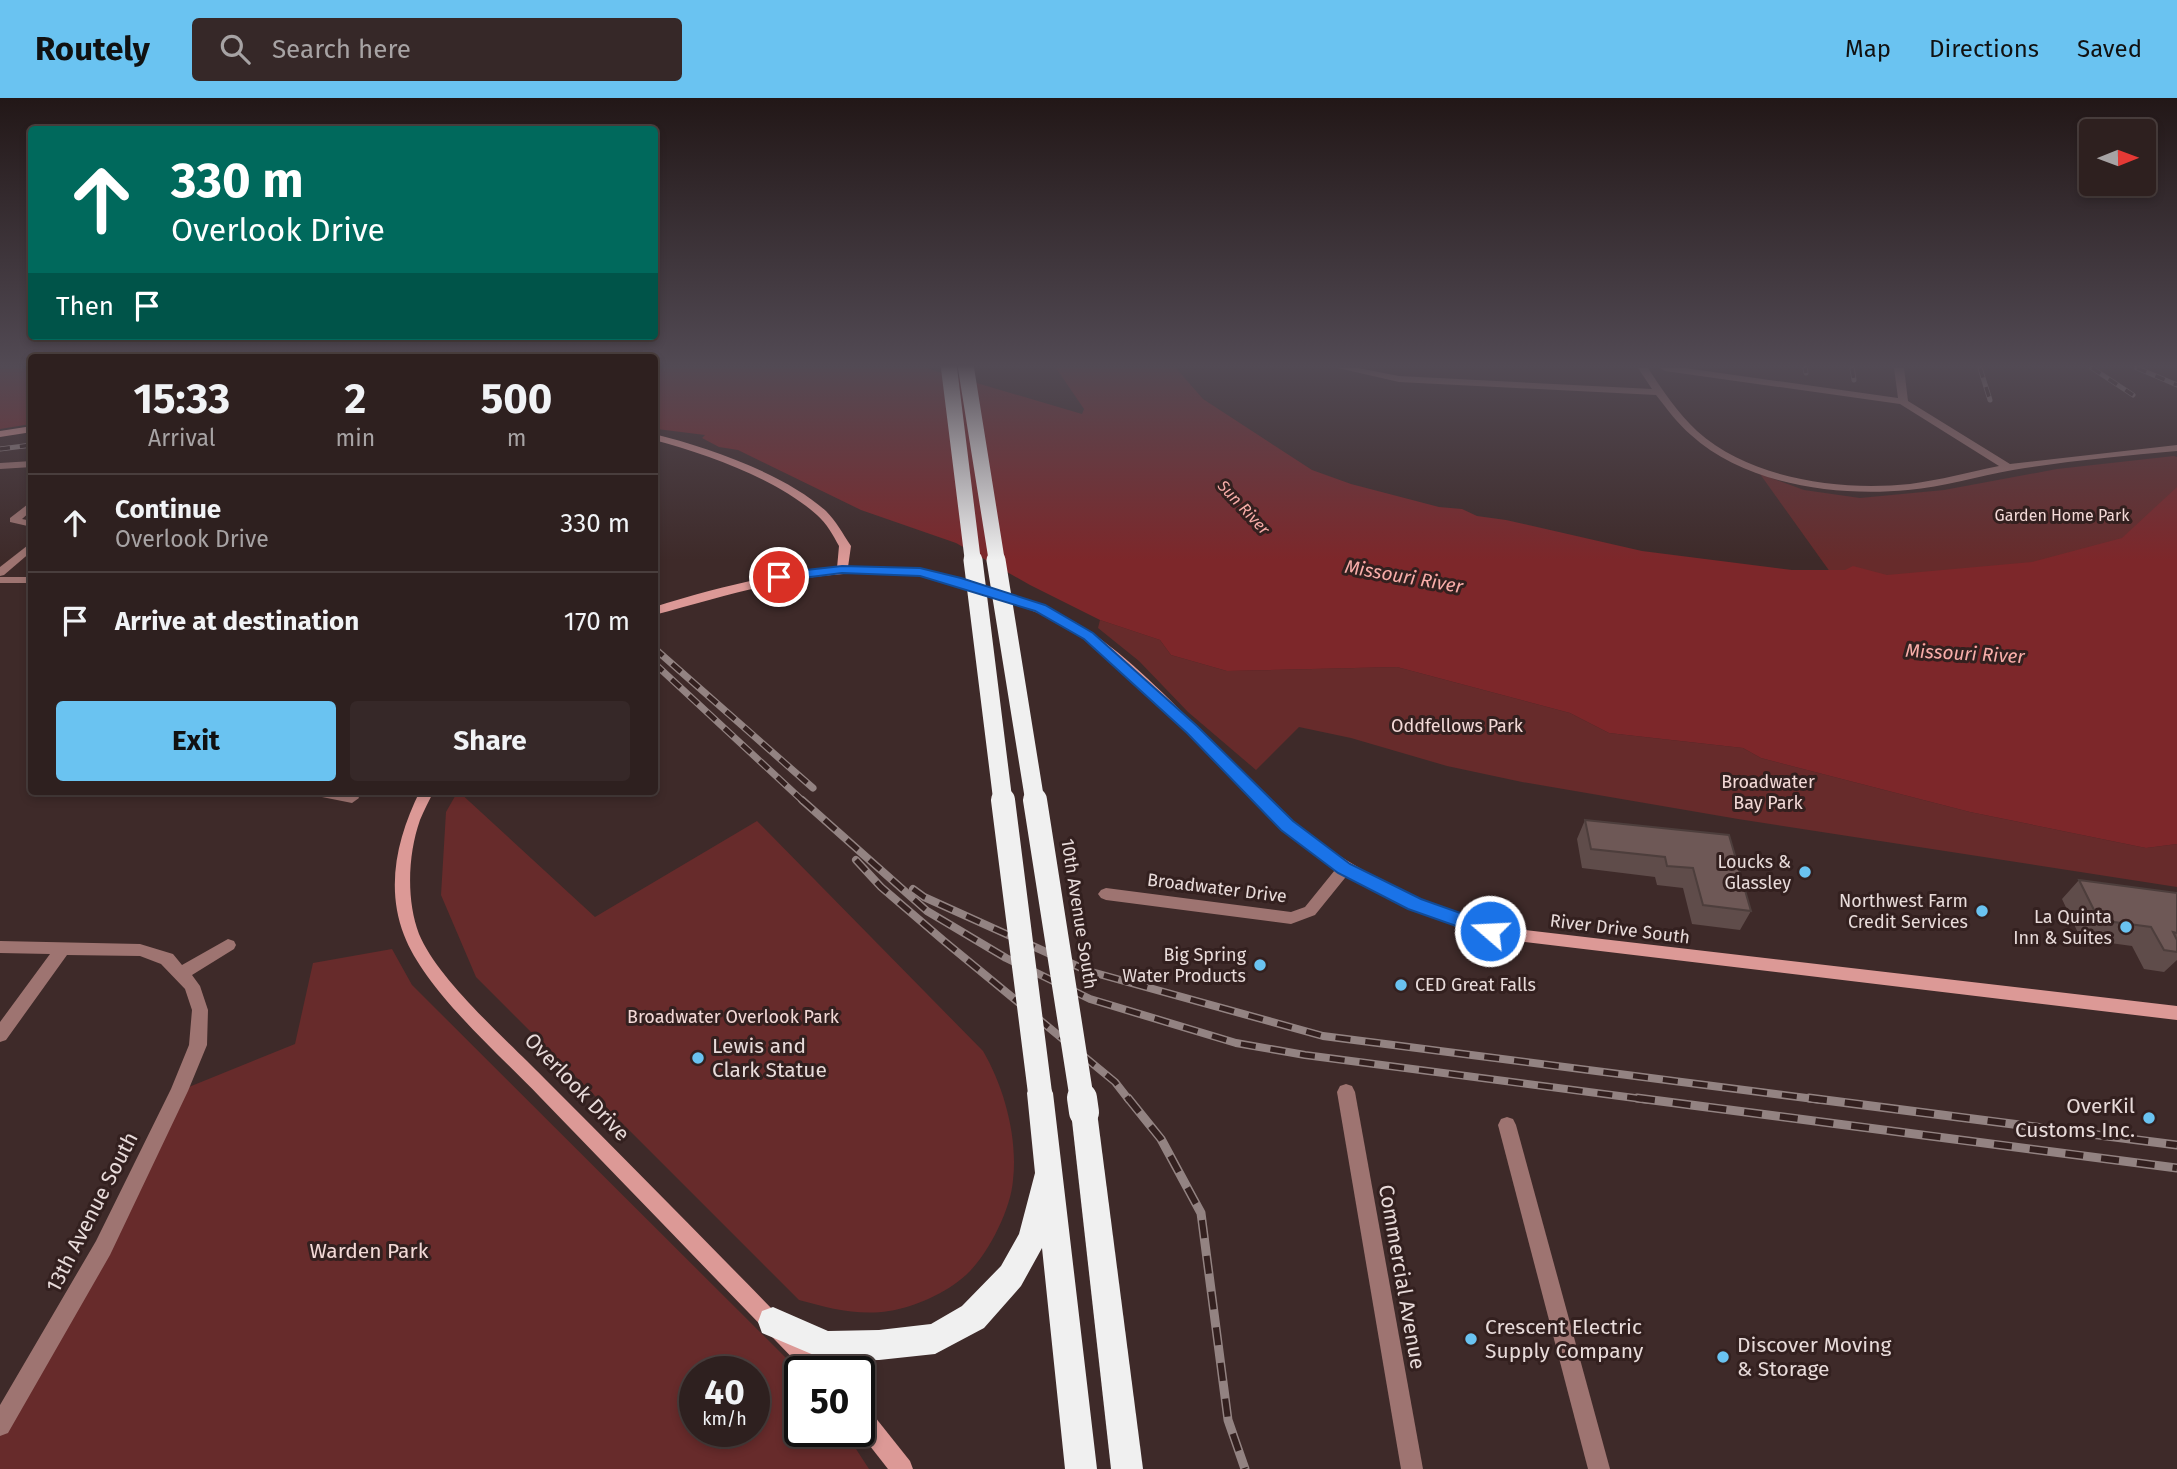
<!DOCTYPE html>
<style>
:root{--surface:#2e201f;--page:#362828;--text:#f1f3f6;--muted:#a7a3a4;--line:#493e3d;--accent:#6ac3f1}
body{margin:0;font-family:"Fira Sans",sans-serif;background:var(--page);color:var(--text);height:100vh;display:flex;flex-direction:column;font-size:26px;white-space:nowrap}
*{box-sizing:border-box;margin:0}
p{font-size:23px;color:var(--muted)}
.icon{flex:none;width:38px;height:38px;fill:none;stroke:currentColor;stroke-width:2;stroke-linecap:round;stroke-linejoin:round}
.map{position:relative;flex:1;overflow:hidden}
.sheet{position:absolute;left:28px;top:256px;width:630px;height:441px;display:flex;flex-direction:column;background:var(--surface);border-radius:7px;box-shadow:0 4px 10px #0003,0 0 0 2px var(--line)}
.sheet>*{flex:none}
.guide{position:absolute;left:28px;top:28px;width:630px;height:214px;border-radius:7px;box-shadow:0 4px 10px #0003,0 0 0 2px var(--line);background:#00695c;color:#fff;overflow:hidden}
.needle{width:46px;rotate:89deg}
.fabs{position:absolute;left:2079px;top:21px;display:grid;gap:14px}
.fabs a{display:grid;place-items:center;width:77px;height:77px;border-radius:7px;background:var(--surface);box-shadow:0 4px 10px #0003,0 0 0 2px var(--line);font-size:35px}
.speed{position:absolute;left:679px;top:1258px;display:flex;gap:14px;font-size:35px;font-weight:700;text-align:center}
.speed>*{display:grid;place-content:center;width:91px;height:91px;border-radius:50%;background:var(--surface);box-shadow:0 4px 10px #0003,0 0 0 2px var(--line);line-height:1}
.speed small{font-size:18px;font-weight:400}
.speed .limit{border:4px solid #111;border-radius:10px;background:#fff;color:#111}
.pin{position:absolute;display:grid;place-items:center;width:60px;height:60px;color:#fff;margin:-30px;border:4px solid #fff;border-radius:50%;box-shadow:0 2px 7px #0007}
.me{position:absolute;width:77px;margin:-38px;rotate:289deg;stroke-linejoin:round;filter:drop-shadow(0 0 5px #0008)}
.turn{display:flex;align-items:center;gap:24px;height:147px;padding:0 28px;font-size:32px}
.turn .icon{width:91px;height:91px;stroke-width:2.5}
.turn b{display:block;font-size:49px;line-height:60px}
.then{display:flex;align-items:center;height:66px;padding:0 28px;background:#0003;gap:14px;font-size:26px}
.eta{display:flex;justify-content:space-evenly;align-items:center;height:119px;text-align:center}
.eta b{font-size:42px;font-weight:700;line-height:49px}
.primary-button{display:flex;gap:14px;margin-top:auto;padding:14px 28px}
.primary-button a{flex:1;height:80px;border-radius:7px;background:var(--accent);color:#111;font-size:28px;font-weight:700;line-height:80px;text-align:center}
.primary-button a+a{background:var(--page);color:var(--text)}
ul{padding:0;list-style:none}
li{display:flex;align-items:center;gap:21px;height:98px;padding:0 28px;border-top:2px solid var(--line)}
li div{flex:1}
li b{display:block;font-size:26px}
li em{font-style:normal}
header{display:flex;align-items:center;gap:42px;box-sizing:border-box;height:98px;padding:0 35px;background:var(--accent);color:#111}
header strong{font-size:33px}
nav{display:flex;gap:38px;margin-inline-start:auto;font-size:24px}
.search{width:490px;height:63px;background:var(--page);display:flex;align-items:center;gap:18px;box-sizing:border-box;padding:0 24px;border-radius:7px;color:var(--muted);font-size:26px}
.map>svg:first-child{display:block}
</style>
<header>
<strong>Routely</strong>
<div class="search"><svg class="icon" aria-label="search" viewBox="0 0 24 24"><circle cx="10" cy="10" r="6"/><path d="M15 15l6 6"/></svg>Search here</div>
<nav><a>Map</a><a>Directions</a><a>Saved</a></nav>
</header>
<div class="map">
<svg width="2177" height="1371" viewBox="0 0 2177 1371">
<rect width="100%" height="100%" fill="#3e2a29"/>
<g fill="#672b2b" fill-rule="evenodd">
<polygon points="2174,358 2177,359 2177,405 2150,431 2086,460 1939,481 1833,478 1760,376 1804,392 1860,400 1944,392 2057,371"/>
<polygon points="1100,522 1160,542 1171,557 1227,573 1397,569 1570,615 1609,635 1743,650 1761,660 1970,714 2146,750 2177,746 2177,789 1738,721 1522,684 1447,668 1351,640 1299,629 1256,672 1188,614 1139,563 1098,530"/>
<path d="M458,693L595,819L757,723L983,953C1004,989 1018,1039 1013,1082C1011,1111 988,1157 966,1177C946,1195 915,1209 889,1213C858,1218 828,1210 799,1202L476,879L441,797L446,714Z"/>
<path d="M392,851L412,887L786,1260L800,1277V1334H845L869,1371H0V1327L179,993L295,946L313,865ZM695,1274H754V1334H695Z"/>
</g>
<g fill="#7d272a">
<polygon points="31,270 31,326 0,331 0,271"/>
<polygon points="655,270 926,270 1082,316 1084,311 1056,270 1176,270 1203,301 1312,372 1351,386 1439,409 1462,411 1477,418 1506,422 1642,453 1792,472 1845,472 1853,468 1887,477 2032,464 2122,440 2177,389 2177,746 2146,750 1970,714 1761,660 1743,650 1609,635 1570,615 1397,569 1227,573 1171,557 1160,542 1100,522 1030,487 956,445 861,412 738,352 719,349 702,340 705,337 657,331 655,328"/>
</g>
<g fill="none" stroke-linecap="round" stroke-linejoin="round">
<g fill="#9e7471" fill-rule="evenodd">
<path d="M1338,270H1358L1399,278L1652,291L1638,270H1648C1662,292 1678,315 1697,333C1752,382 1840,393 1910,386C1940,382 1970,374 1999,368L1900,306L1665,273L1660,270H1685L1898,300L1894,270H1904L1908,303L2010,366L2177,347V353C2122,358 2067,363 2013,372C1978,378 1943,389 1908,392C1837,399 1746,387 1691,337C1678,326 1667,311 1656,297L1399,284Z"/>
<polygon points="32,363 32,369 0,371 0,365"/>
<polygon points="32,403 32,412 22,421 32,423 32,429 10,424 10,420"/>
<polygon points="32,444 32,453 4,477 0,478 0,469"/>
<rect x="0" y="479" width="32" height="6"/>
<polygon points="310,693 342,693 357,696 359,700 352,705 317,698"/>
<polygon points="1344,765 1349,767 1351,771 1349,775 1315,817 1291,826 1106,802 1101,800 1098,796 1101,792 1106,790 1291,814 1305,809 1339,767"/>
<polygon points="228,841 234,843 236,847 234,851 192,877 200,888 208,912 207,947 188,993 110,1157 8,1335 0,1338 0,1307 96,1143 171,991 189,947 192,912 185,891 161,866 140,858 67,857 6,942 0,944 0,924 50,856 0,855 0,843 140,846 173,856 182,867"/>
<polygon points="1346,986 1352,988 1355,994 1423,1371 1401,1371 1337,994 1340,988"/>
<polygon points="1507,1019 1513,1021 1516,1027 1610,1371 1588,1371 1498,1027 1501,1021"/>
</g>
<g fill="#dc9996" fill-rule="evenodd">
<polygon points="32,328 32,334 0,339 0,333"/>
<path d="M654,336C707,349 785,376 826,413C836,423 843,436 851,448L848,469C908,466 948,476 1004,494C1033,504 1061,514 1086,531C1130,560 1168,600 1205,637C1235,667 1263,700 1296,727C1364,780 1440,816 1525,832L2177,908V922L1525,844C1436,827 1354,791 1283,732C1263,715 1246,695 1228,676C1183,630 1126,566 1073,533C1048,518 1022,508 995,499C970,491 945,480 919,477C822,467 746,492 654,517V509C714,490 774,475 837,470L839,448C833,437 827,426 817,417C777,381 707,356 654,342Z"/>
<path d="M420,693H434C429,703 424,712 420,722C408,756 406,802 419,836C438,882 508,943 544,980C639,1075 733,1171 827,1267L830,1274H806C717,1182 628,1090 540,999C498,955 425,892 404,837C385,788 398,737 420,693Z"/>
<polygon points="859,1306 867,1309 910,1363 913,1371 888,1371 859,1334"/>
</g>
<g fill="#f0f0f0" fill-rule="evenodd">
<polygon points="1040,983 1049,987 1053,995 1097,1371 1065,1371 1042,1150 1021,1188 984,1230 935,1256 879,1262 828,1263 762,1235 758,1224 762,1213 773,1209 828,1233 879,1232 931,1226 962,1208 1001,1168 1019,1136 1035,1075 1027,995 1031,987"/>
<polygon points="1084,1002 1093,1006 1097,1014 1143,1371 1111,1371 1071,1014 1075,1006"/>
</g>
<defs>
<g id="rail-far3">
<polyline points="1805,270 1806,275"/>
<polyline points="1852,270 1854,282"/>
<polyline points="1980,270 1990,302"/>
<polyline points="2092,270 2133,297"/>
<polyline points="2137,270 2177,287"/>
<polyline points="0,351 32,347"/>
</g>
<g id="rail-far2">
<polyline points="654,550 813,690"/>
<polyline points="654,565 804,704"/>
</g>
<g id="rail-far1">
<polyline points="802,702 927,813 1006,860 1090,901 1236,945 1305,957 1650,1002"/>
<polyline points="856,762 881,789 944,843 1115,984 1129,1002"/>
<polyline points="913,791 924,799 1088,873 1323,938 1822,1002"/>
</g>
<g id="rail">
<polyline points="1128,1000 1161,1041 1201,1115 1228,1322 1245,1371"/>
<polyline points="1637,1000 2177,1070"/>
<polyline points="1809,1000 2177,1047"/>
</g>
</defs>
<use href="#rail-far3" stroke="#938382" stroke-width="5"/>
<use href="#rail-far2" stroke="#938382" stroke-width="7"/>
<use href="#rail-far1" stroke="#938382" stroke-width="8"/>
<use href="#rail" stroke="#938382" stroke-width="9"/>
<use href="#rail-far3" stroke="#33201f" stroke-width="3.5" stroke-dasharray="10" stroke-linecap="butt"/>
<use href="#rail-far2" stroke="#33201f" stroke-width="4.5" stroke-dasharray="12" stroke-linecap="butt"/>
<use href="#rail-far1" stroke="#33201f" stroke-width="5" stroke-dasharray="15" stroke-linecap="butt"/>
<use href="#rail" stroke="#33201f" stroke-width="6" stroke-dasharray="18" stroke-linecap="butt"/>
<g stroke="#f0f0f0" stroke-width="16">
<polyline points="949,270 973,464"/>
<polyline points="966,270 997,464"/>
</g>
<g stroke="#f0f0f0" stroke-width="19">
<polyline points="973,462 1003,704"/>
<polyline points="996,462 1035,704"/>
</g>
<g stroke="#f0f0f0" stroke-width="24">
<polyline points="1003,702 1040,995"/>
<polyline points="1035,702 1082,1002"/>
</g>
<polyline stroke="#f0f0f0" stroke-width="30" points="1082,1000 1084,1014"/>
</g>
<g fill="#5f4c4a">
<polygon points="1585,722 1729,737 1751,813 1740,832 1692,826 1683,790 1657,787 1655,779 1582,770 1577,741"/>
<polygon points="2079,782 2177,795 2177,862 2164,874 2144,871 2132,848 2081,841 2062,801"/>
</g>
<g fill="#6e5856" stroke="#4d3e3c" stroke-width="2">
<polygon points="1585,722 1729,737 1751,813 1703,807 1693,770 1667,768 1665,759 1591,751"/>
<polygon points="2079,782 2177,795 2177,835 2173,834 2177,842 2177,854 2164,852 2151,829 2099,822"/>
</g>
<linearGradient id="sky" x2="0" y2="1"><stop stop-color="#221717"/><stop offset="0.58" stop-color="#524a54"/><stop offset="1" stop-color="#524a54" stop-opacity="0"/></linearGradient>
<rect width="2177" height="462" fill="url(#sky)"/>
<polygon fill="#1a73e8" stroke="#114b97" stroke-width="2" points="842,468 920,470 961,480 1045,507 1093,535 1197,628 1293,723 1350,766 1421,801 1497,828 1499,833 1497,838 1490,840 1408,811 1338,775 1281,732 1187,635 1084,541 1035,513 920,478 842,475 779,483 772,479 779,475"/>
<g fill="#6ac3f1" stroke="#33201f" stroke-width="2.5">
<circle cx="1805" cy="774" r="7"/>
<circle cx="1982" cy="813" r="7"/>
<circle cx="2126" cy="829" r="7"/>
<circle cx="1260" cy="867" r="7"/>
<circle cx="1401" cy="887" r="7"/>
<circle cx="698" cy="960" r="7"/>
<circle cx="2149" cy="1020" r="7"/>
<circle cx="1471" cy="1241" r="7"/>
<circle cx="1723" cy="1259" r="7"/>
</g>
<g text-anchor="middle" stroke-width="6" stroke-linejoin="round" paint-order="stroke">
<g font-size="16" font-style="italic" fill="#f8ada9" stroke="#33201f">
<text transform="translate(1244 409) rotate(47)" y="6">Sun River</text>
</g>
<g font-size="16" fill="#f3d9d7" stroke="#33201f">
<text x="2062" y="423">Garden Home Park</text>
</g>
<g font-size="18" fill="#f3d9d7" stroke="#33201f">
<text x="1457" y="634">Oddfellows Park</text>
<text x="1768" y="690">Broadwater<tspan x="1768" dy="21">Bay Park</tspan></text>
<text x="733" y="925">Broadwater Overlook Park</text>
</g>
<g font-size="18" fill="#e8dbda" stroke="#33201f" text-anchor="end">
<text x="1791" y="770">Loucks &amp;<tspan x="1791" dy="21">Glassley</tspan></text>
<text x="1968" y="809">Northwest Farm<tspan x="1968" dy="21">Credit Services</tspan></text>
<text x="2112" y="825">La Quinta<tspan x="2112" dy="21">Inn &amp; Suites</tspan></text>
<text x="1246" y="863">Big Spring<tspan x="1246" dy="21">Water Products</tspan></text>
<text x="1415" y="893" text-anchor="start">CED Great Falls</text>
</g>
<g font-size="18" fill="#e8dbda" stroke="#33201f">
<text transform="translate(1217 790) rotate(7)" y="6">Broadwater Drive</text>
<text transform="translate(1079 816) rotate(81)" y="6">10th Avenue South</text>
<text transform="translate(1620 831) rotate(7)" y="6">River Drive South</text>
</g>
<g font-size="19" font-style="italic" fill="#f8ada9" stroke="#33201f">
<text transform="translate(1404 478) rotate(10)" y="7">Missouri River</text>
<text transform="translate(1965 555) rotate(3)" y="7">Missouri River</text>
</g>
<g font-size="21" fill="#e8dbda" stroke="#33201f" text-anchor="start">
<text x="712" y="955">Lewis and<tspan x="712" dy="24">Clark Statue</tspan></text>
<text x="2135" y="1015" text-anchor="end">OverKil<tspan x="2135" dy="24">Customs Inc.</tspan></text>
<text x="1485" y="1236">Crescent Electric<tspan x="1485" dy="24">Supply Company</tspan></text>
<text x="1737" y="1254">Discover Moving<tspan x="1737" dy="24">&amp; Storage</tspan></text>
</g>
<g font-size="21" fill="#e8dbda" stroke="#33201f">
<text transform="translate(577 989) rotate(46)" y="7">Overlook Drive</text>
<text transform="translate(92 1114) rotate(-63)" y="7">13th Avenue South</text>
<text transform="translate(1402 1179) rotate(80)" y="7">Commercial Avenue</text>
</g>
<g font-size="21" fill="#f3d9d7" stroke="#33201f">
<text x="369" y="1160">Warden Park</text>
</g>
</g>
</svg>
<div class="fabs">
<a><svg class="needle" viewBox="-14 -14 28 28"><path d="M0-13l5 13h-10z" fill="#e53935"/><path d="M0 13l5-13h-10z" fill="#a7a3a4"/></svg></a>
</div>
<div class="speed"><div>40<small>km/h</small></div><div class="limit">50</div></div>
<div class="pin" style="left:779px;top:479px;background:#d93025"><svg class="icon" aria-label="arrive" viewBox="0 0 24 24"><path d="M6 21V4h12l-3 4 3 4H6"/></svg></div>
<svg class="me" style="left:1490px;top:833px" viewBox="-20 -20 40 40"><circle r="17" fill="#1a73e8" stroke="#fff" stroke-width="3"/><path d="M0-11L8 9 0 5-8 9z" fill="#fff"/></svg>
<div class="guide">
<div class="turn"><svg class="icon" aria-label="ahead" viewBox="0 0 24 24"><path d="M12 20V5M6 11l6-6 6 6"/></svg><div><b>330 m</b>Overlook Drive</div></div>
<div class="then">Then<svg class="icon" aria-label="arrive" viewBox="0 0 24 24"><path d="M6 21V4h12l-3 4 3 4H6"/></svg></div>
</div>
<section class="sheet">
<div class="eta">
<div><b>15:33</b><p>Arrival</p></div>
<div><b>2</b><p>min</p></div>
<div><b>500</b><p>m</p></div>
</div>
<ul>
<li><svg class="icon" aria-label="ahead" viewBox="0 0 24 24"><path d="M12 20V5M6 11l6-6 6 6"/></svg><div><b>Continue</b><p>Overlook Drive</p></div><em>330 m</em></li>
<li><svg class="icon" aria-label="arrive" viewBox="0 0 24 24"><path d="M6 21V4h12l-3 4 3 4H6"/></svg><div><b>Arrive at destination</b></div><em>170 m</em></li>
</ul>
<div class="primary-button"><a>Exit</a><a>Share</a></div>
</section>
</div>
